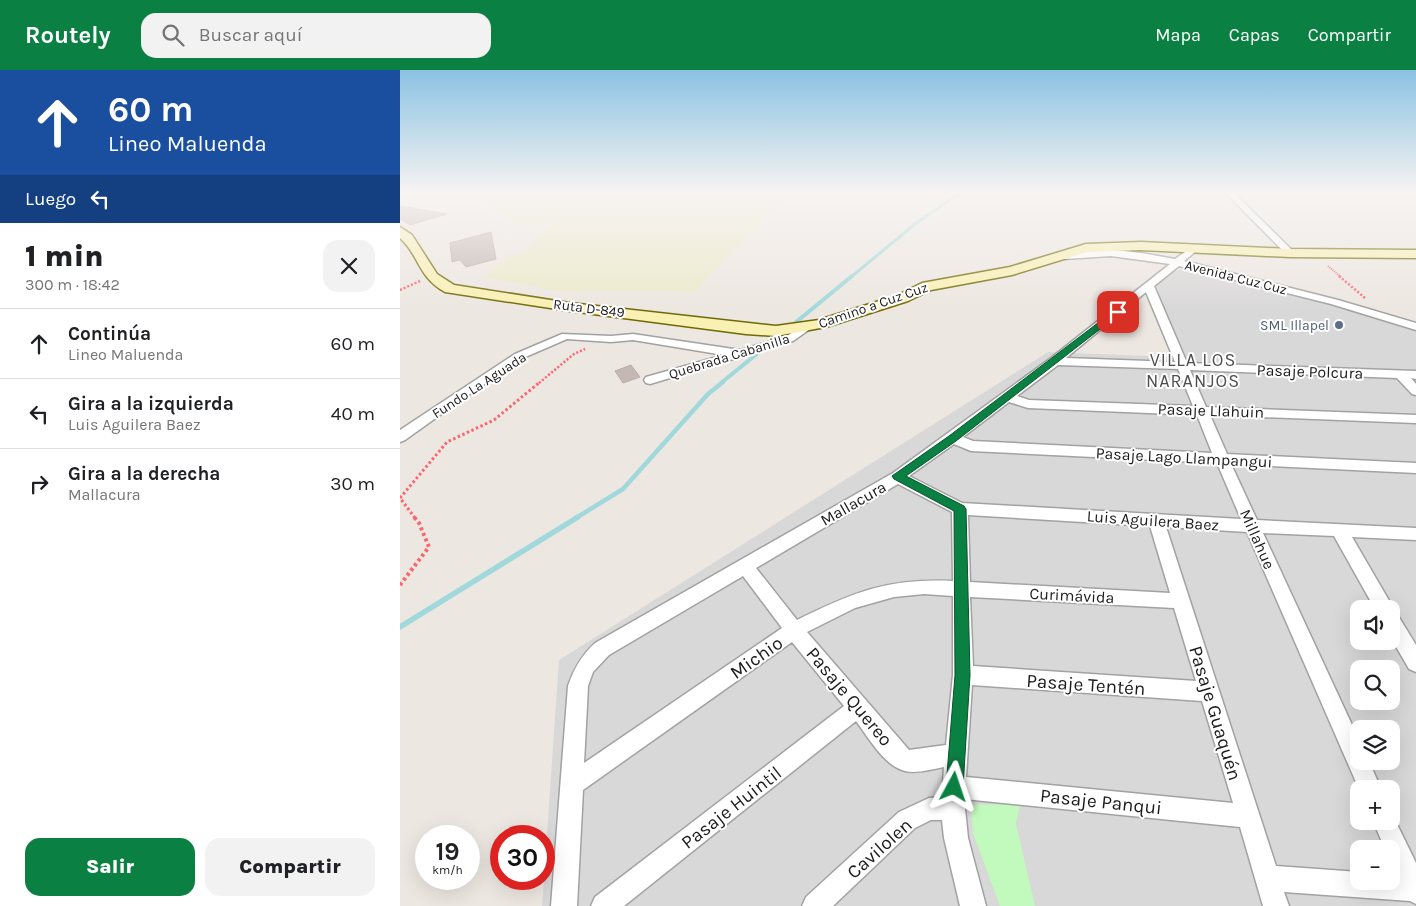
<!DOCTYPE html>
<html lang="es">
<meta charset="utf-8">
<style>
:root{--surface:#fff;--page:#f2f2f2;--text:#202124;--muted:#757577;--line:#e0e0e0;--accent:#0b8043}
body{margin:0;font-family:Karla,sans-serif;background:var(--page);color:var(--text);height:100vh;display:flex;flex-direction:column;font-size:19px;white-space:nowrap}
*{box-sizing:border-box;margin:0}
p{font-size:16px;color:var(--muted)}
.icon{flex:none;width:28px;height:28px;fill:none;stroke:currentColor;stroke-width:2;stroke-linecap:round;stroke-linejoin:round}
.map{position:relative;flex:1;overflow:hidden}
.details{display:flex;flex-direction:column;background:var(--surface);width:400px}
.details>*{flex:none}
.top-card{background:#1a4fa0;color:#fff;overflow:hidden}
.controls{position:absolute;left:950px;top:530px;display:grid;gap:10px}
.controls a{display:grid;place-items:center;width:50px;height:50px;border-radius:10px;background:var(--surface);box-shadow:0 5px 20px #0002;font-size:25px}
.speed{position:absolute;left:15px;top:755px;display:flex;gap:10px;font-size:25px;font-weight:700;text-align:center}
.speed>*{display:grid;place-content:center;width:65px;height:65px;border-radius:50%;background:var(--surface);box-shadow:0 5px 20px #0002;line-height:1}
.speed small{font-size:12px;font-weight:400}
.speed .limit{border:8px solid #d22;background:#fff;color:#111}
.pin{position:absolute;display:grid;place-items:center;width:42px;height:42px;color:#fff;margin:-21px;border-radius:10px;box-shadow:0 2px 8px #0006}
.me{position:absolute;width:55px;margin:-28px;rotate:5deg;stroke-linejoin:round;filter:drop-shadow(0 0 4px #0008)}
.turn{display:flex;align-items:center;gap:18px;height:105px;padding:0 25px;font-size:22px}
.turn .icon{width:65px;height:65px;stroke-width:2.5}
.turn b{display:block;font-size:35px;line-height:42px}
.then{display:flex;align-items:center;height:48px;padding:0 25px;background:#0003;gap:10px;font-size:19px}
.round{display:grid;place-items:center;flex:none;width:52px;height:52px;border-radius:15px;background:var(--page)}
.head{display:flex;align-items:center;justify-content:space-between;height:85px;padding:0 25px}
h1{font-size:30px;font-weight:800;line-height:38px}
.action{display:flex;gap:10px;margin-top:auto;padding:10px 25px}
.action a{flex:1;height:58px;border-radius:15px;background:var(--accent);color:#fff;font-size:20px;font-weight:800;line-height:58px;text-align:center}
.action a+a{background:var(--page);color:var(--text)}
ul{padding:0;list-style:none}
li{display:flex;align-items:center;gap:15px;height:70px;padding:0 25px;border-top:1px solid var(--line)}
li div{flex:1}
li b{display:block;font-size:19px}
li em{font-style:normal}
header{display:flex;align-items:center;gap:30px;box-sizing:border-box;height:70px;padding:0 25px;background:var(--accent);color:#fff}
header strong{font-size:24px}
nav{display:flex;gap:28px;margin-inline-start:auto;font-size:18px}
.search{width:350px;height:45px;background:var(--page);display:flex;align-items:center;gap:12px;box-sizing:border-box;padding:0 18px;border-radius:15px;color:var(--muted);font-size:19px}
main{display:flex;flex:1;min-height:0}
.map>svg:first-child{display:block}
</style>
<header>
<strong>Routely</strong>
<div class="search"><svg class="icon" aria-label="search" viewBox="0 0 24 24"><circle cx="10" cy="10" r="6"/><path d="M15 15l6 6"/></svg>Buscar aquí</div>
<nav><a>Mapa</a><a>Capas</a><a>Compartir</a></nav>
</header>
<main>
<section class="details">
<div class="top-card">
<div class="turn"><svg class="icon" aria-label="ahead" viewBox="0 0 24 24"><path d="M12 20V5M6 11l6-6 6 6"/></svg><div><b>60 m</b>Lineo Maluenda</div></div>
<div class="then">Luego<svg class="icon" aria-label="left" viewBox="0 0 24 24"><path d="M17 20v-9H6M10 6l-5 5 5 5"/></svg></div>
</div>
<div class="head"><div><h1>1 min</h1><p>300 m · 18:42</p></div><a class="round"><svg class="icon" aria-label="close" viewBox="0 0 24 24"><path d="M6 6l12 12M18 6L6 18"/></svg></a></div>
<ul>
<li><svg class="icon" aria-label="ahead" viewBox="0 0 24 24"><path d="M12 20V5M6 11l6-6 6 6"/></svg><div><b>Continúa</b><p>Lineo Maluenda</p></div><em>60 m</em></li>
<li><svg class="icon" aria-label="left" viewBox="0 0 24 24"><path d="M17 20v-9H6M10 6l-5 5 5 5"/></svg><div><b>Gira a la izquierda</b><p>Luis Aguilera Baez</p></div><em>40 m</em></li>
<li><svg class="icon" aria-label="right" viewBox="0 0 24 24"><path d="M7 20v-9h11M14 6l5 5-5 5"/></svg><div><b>Gira a la derecha</b><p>Mallacura</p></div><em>30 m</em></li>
</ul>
<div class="action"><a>Salir</a><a>Compartir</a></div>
</section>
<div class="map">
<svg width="1016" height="836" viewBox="0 0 1016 836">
<rect width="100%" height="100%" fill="#ede7e1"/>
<path fill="#d9d8d8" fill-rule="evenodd" d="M791,195L885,216L974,239L1016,253V836H142L159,590L648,282L772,287L743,215ZM959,539H991V571H959ZM959,599H991V631H959ZM959,659H991V691H959ZM959,719H991V751H959ZM959,779H991V811H959Z"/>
<polygon fill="#ece9cb" points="75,123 394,123 360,152 294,222 158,221 84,207 109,186 126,182 151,153 115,155"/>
<polygon fill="#c2f9bc" points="620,734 616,754 635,836 600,836 573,763 571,735"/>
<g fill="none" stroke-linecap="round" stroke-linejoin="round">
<polyline stroke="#a1d8db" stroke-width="3" points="451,207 515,154 560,123"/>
<g stroke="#a1d8db" stroke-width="4">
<polyline points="395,253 452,206"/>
<polyline points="321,313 379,266"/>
</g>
<polyline stroke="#a1d8db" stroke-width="4.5" points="176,448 223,419 308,324 323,312"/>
<polyline stroke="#a1d8db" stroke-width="5.5" points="0,557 178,447"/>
</g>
<g fill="#c4b8b4" stroke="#beaba3">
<polygon points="0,136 47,144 10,155 0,149"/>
<polygon points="91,162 96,189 66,197 60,190 52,192 50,173"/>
<polygon points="231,295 240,307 223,313 215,301"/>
</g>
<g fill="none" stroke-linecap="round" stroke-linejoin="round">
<defs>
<g id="minor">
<polygon points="826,123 834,123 893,181 893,185 887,185"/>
<path d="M795,175L800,178L784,191L938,230L1016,253V260L931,234L779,196L754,216L787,293L1016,301V309L1011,308L1016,314V325L1012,324L997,308L790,300L806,337L1016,345V353L810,345L827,384L1016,393V403L831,394L857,450L1016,458V470L952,467L991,534L994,539L992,542L997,544L1016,575V602L1009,599L991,568V539H975L934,466L863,463L959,670V691H969L981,719H959L847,462L766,457L876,796L959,802V811H991V805H997L991,793V779H985L973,751H991V742L1016,793V834L1010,831L884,822L889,836H863L840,757L564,729L568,768L586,836H560L544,768L542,750H531L515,758L433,836H402L406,827L499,742L529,728L542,727L544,697C533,699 516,704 505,701C484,696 469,668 456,651L224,836H191L195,827L444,636L392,572L183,720L177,836H151L168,616C174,598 182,585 195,573L493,403L651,288L770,194L711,186L665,189L660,186L662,184C699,175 738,182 775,189ZM746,222L775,292L666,288ZM658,295L778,299L793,336L629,330L617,326ZM609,332L628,338L797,345L812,383L573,371L563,367ZM554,374L571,381L817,393L841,449L562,433L509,406ZM498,414L552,442L553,511C488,508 454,522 397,550L356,498ZM568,445L750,456L770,523L570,512ZM343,506L382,558L184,693L188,616L193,602L209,585ZM524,524L553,526V605L546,675L509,680L407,562L455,538L494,527ZM570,527L774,538L796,611L573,596ZM572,615L802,631L833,733L566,707Z"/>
<polygon points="406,254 410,255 411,257 410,259 393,271 250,314 246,313 244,310 246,307 324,285 233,270 211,272 167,269 123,288 58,332 5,370 0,372 0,360 115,284 162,264 211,266 233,264 340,280 385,267"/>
</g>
<path id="secondary" d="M0,157L12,165L37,204L54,215L170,233L376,256L419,250L498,225L522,213L610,197L686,174L741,172L890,179L1016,180V188L890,187L741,180L687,182L612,205L531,220L508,231L426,257L376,266L346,264L170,241L45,222C17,206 20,186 0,168Z"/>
</defs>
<use href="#minor" stroke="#a2a2a2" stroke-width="3"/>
<use href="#secondary" stroke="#706905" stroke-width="3"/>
<polyline stroke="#f96670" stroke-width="2" stroke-dasharray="1 1" stroke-linecap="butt" points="928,196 941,207"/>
<g stroke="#f96670" stroke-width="2.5" stroke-dasharray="2 2" stroke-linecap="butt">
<polyline points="939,206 965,228"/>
<polyline points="0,220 20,211"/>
<polyline points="139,313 174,284 185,279"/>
</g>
<polyline stroke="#f96670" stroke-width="3" stroke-dasharray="2.5 2.5" stroke-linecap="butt" points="15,448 0,428 47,372 94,350 140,312"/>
<polyline stroke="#f96670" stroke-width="4" stroke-dasharray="3 3" stroke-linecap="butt" points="0,515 29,477 19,453 14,447"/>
<use href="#minor" fill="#fff" fill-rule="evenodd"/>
<use href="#secondary" fill="#f9f0b3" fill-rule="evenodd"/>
</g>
<linearGradient id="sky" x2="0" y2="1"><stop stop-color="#8bc2e3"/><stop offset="0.51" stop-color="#f7f4f2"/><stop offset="1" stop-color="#f7f4f2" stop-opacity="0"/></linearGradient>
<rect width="1016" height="240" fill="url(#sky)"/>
<polygon fill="#0b8043" stroke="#07532c" points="715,240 722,242 556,371 506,406 564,436 566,439 570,605 563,717 560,723 554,725 548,723 546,717 555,605 554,441 494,409 492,406 549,366"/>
<circle fill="#5c6f8a" stroke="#fff" stroke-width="2" cx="939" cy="255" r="5"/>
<g text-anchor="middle" stroke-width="4" stroke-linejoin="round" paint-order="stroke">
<g font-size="14" fill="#1b1b1b" stroke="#fff">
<text transform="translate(836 207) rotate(14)" y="5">Avenida Cuz Cuz</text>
<text transform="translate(473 235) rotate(-19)" y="5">Camino a Cuz Cuz</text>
<text transform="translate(189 238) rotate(7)" y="5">Ruta D-849</text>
<text transform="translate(329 286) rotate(-17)" y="5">Quebrada Cabanilla</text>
<text transform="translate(79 315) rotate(-33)" y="5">Fundo La Aguada</text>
</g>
<g font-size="14" fill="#4e5e75" stroke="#fff" text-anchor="end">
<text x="929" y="260">SML Illapel</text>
</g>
<g font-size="16" fill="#1b1b1b" stroke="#fff">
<text transform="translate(910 301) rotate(2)" y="6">Pasaje Polcura</text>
<text transform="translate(811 340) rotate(2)" y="6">Pasaje Llahuin</text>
<text transform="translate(784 387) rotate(3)" y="6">Pasaje Lago Llampangui</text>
<text transform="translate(453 433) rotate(-30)" y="6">Mallacura</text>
<text transform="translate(753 450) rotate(4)" y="6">Luis Aguilera Baez</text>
<text transform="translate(858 469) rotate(66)" y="6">Millahue</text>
<text transform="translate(672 525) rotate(3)" y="6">Curimávida</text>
</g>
<g font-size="18" letter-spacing="1" fill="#4e4e4e" stroke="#fff">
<text x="793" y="296">VILLA LOS<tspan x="793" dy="21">NARANJOS</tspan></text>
</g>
<g font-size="19" fill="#1b1b1b" stroke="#fff">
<text transform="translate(356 587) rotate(-35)" y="7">Michio</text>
<text transform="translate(686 614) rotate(4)" y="7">Pasaje Tentén</text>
<text transform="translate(450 626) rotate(50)" y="7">Pasaje Quereo</text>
<text transform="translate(816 643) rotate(73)" y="7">Pasaje Guaquén</text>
<text transform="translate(701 731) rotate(6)" y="7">Pasaje Panqui</text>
<text transform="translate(331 737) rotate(-38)" y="7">Pasaje Huintil</text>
<text transform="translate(479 778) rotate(-42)" y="7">Cavilolen</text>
</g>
</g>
</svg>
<div class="controls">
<a><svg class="icon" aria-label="sound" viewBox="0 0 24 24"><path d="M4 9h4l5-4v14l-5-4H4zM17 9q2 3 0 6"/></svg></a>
<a><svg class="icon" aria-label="search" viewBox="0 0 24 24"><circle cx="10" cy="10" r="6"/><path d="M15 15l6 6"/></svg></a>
<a><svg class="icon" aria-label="layers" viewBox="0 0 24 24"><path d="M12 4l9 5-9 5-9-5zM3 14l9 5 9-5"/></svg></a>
<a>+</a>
<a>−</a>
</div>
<div class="speed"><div>19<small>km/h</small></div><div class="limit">30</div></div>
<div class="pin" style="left:718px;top:242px;background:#d93025"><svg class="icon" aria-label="arrive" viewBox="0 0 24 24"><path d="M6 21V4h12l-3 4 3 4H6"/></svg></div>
<svg class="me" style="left:554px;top:717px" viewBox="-20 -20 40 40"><path d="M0-17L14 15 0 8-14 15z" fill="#0b8043" stroke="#fff" stroke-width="4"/></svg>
</div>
</main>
